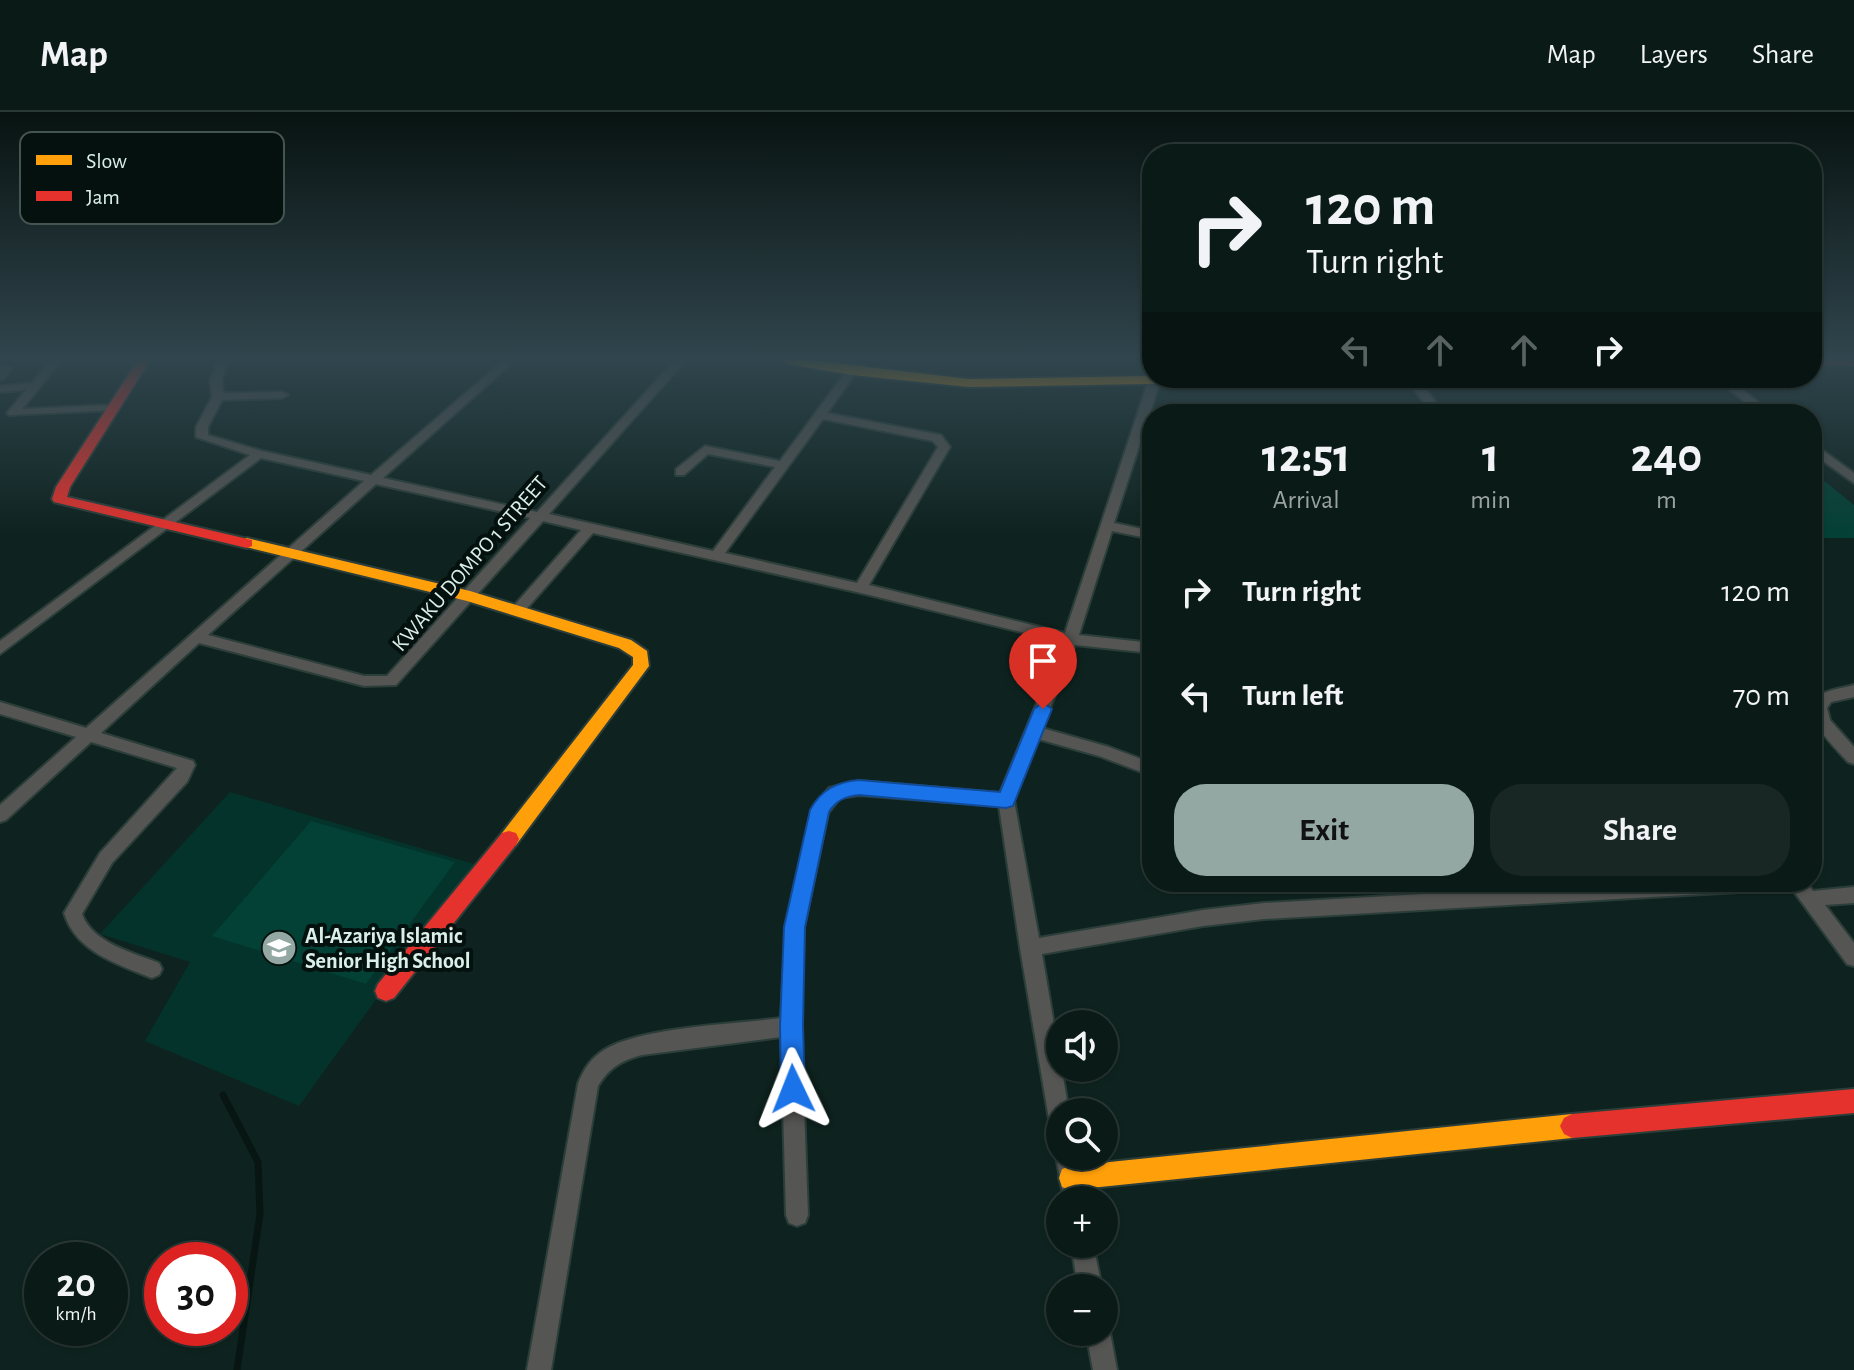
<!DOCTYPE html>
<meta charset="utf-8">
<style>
:root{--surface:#0a1a17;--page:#182724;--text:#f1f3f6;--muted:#99a1a1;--line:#2a3836;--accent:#93a8a2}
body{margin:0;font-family:"Alegreya Sans",sans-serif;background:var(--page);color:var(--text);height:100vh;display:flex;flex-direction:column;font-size:30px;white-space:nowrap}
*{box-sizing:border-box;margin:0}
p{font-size:26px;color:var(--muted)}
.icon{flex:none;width:44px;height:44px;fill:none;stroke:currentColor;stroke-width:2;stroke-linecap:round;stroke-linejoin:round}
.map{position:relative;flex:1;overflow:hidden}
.sheet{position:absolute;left:1142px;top:292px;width:680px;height:488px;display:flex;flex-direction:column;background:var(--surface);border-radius:32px;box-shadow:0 2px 6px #0004,0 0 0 2px var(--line)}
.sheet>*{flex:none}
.top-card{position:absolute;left:1142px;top:32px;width:680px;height:244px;border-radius:32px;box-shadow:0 2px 6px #0004,0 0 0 2px var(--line);background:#0a1a17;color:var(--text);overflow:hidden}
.controls{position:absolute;left:1046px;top:898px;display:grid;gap:16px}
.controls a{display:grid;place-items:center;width:72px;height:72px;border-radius:50%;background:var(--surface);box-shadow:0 2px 6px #0004,0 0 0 2px var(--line);font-size:40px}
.speed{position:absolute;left:24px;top:1130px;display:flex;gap:16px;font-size:40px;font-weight:700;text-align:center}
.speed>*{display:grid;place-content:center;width:104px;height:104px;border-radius:50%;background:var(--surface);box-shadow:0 2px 6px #0004,0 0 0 2px var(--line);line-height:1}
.speed small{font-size:20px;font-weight:400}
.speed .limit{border:12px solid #d22;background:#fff;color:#111}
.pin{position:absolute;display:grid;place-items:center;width:68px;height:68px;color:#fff;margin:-82px -34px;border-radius:50% 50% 50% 0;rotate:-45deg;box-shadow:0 0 8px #0007}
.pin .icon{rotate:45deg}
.me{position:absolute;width:88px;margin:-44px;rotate:358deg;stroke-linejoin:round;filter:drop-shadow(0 0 6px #0008)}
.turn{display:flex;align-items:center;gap:28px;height:168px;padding:0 32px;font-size:36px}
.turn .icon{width:104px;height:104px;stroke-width:2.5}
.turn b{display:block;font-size:56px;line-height:68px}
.lanes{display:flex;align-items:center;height:76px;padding:0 32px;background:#0003;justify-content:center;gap:40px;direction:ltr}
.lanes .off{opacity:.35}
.eta{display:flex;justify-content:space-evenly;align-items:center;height:136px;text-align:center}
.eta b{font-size:48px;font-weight:700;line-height:56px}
.cta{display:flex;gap:16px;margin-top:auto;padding:16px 32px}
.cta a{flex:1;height:92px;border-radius:32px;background:var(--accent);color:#111;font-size:32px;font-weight:700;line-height:92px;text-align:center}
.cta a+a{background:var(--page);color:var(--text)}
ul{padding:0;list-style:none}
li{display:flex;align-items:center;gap:24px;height:104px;padding:0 32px}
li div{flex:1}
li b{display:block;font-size:30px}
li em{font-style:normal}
header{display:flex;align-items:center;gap:48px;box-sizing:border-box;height:112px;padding:0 40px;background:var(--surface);border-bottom:2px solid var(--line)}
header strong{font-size:38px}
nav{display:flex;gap:44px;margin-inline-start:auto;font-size:28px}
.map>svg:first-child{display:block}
</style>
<header>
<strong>Map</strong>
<nav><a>Map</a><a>Layers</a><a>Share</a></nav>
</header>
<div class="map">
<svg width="1854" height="1258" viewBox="0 0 1854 1258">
<rect width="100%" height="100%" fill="#0e231f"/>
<polygon fill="#03332a" points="230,680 474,752 299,994 145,929 190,850 100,822"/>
<g fill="#034035">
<polygon points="1812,359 1854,393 1854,426 1812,426"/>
<polygon points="311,709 455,750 366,872 212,824"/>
</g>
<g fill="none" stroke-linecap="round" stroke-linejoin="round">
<polyline stroke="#071612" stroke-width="7" points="223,983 258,1050 260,1102 237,1258"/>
<defs>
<g id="street">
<polygon points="51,248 62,248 22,297 113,293 117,294 117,298 9,303 7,301 26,278 0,280 0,274 32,271"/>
<path d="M218,248H228L222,268L223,281L282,280L288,283L282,286L222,288L208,315V323L262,339L371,363L504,248H515L383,366L537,400L675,248H686L549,402L713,439L775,355L708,342L684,363H676V357L705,334L780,349L848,257H856L857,259L827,301L941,323L950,335L869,473L1065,521L1148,270L1158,268L1160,270L1114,411L1152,419V427L1112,419L1079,523L1152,531V541L1075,533L1042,616L1109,635L1152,651V664L1099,644L1038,627L1014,688L1039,826L1203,798L1264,791L1639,770H1783L1780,775L1774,778L1264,807L1203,814L1042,842L1069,1000H1060V1018L1053,1014L1049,1007L1020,836L999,694L859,683L840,686L828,701L804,815L801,914L808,1103L805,1111L797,1114L789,1111L786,1103L781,925L642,943C622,948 609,956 598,974L551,1258H527L578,972C583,958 591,946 604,938C640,915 736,912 781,906L786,815L812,698L829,676L859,669L1000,681L1062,530L861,481L593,421L522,502H512L510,499L512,496L581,418L543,409L396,573L364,574L199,531L101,621L193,649L195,653L187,670L112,751L82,802C92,831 134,841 159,851L162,857L159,863L152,866C117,852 76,840 64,801L100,741L177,656L91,630L6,708L0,710V693L76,625L0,602V590L86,616L364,369L261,346L0,542V529L250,343L196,325V315L212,285L210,268ZM823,307L933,329L938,335L857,471L725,441ZM376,372L530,406L387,564H364L208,523Z"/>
<polygon points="3,254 12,256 4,267 0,268 0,258"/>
<polygon points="1406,266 1418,266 1444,302 1432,302"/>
<polygon points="1714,266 1727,266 1774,302 1761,302"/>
<polygon points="1812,331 1854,361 1854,371 1812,341"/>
<path d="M1854,573V585L1831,590L1827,596L1830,608L1854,635V652L1848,650C1836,636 1793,598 1822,582C1831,577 1844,576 1854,573Z"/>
<polygon points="1787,770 1806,770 1813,779 1854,775 1854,791 1825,793 1854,831 1854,854 1847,852"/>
<polygon points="1060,1036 1060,1044 1078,1044 1086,1088 1064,1088 1056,1044"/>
<polygon points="1071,1132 1093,1132 1102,1176 1078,1176"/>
<polygon points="1104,1210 1110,1220 1117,1258 1093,1258 1086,1220 1104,1220"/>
</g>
<g id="slow">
<polygon points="782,248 808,248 969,267 1152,264 1268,266 1262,270 969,275 852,263 788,252"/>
<polygon points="247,426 470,479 631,528 647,539 649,554 516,733 509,735 502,733 499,727 502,721 633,553 633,545 619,536 467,489 242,434 242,428"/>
<polygon points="1572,1002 1580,1006 1584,1014 1580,1022 1572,1026 1071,1078 1062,1075 1059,1066 1062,1057 1071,1054"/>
</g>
<g id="jam">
<polygon points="138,248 150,248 70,375 67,385 252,428 252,434 247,436 54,390 52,387 56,375"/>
<polygon points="1812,248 1854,248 1854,253 1812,254"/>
<polygon points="509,719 516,721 519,727 516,733 394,886 386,889 378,886 375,879 378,872 502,721"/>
<polygon points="1854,977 1854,1001 1572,1026 1564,1022 1560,1014 1564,1006 1572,1002"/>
</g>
</defs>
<use href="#street" stroke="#2c3e3a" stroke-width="4"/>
<use href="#slow" stroke="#2c3e3a" stroke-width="4"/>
<use href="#jam" stroke="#2c3e3a" stroke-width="4"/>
<use href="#street" fill="#555553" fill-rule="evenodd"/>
<use href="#slow" fill="#ff9f0a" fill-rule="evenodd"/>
<use href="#jam" fill="#e5322d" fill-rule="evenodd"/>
</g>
<linearGradient id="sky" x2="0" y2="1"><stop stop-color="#081311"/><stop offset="0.58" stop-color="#30454d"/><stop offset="1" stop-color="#30454d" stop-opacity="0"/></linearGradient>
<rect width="1854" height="424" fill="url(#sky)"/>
<path fill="#1a73e8" stroke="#114b97" stroke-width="2" d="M1043,590L1052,597L1013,694L1006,696L859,683C846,684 836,688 829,700L805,815L803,914L805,977L801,985L793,989L785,985L781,977L780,914L784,815L810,698C821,678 836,670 859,668L1000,680L1034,597Z"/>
<defs>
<symbol id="school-disc" viewBox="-11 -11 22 22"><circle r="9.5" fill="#93a8a2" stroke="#04110e"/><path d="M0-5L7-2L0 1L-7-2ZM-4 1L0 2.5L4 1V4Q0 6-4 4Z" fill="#fff"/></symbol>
</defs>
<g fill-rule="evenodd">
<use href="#school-disc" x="259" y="816" width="40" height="40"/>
</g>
<g text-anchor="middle" stroke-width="8" stroke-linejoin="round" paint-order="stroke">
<g font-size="22" fill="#dbefe9" stroke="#04110e">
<text transform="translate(469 451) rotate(-49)" y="8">KWAKU DOMPO 1 STREET</text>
</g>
<g font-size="22" font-weight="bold" fill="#dbefe9" stroke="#04110e" text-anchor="start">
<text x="305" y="831">Al-Azariya Islamic<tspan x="305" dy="25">Senior High School</tspan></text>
</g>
</g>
<rect x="20" y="20" width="264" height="92" rx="12" fill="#04110e" stroke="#445450" stroke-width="2"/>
<rect x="36" y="43" width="36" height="10" fill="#ff9f0a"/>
<rect x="36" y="79" width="36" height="10" fill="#e5322d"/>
<g font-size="22" fill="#dbefe9">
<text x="86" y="56">Slow</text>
<text x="86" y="92">Jam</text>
</g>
</svg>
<div class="controls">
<a><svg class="icon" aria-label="sound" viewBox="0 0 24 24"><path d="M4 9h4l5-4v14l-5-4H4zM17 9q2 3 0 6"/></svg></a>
<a><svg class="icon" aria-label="search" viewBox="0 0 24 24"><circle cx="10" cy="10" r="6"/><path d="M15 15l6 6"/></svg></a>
<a>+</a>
<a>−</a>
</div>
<div class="speed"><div>20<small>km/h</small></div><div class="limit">30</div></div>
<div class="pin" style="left:1043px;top:597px;background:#d93025"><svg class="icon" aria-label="arrive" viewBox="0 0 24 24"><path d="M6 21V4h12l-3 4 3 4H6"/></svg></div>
<svg class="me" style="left:793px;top:977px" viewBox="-20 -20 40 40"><path d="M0-17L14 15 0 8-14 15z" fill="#1a73e8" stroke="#fff" stroke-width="4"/></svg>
<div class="top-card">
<div class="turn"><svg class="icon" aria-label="right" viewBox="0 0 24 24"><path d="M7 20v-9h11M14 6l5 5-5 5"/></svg><div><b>120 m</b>Turn right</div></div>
<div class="lanes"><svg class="icon off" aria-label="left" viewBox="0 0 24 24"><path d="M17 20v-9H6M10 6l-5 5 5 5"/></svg><svg class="icon off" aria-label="ahead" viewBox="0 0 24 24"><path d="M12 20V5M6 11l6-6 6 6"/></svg><svg class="icon off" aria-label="ahead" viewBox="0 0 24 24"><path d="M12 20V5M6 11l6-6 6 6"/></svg><svg class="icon" aria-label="right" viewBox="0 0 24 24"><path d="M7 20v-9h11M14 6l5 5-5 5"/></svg></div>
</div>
<section class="sheet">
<div class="eta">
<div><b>12:51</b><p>Arrival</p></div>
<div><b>1</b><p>min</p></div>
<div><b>240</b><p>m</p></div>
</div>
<ul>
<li><svg class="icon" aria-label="right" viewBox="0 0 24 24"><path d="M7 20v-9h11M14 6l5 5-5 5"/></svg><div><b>Turn right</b></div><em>120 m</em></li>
<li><svg class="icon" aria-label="left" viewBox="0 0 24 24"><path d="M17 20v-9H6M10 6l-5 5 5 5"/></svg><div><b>Turn left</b></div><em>70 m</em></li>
</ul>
<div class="cta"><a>Exit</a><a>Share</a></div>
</section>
</div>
